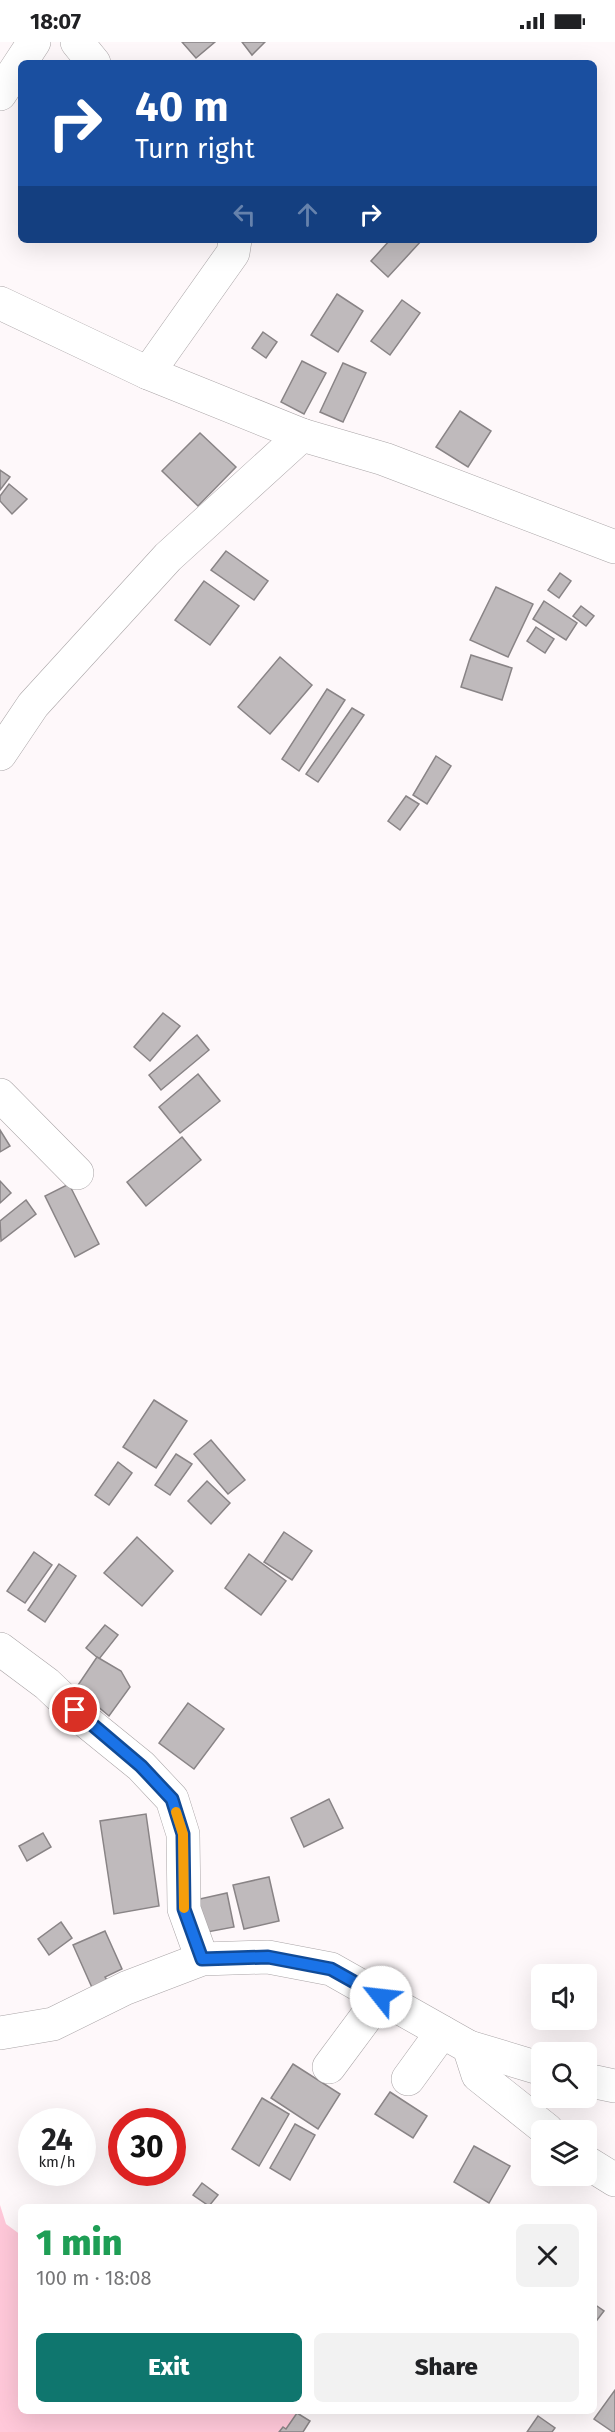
<!DOCTYPE html>
<meta charset="utf-8">
<style>
:root{--surface:#fff;--page:#f2f2f2;--text:#202124;--muted:#757577;--accent:#0f766e}
body{margin:0;font-family:"Fira Sans",sans-serif;background:var(--page);color:var(--text);height:100vh;display:flex;flex-direction:column;font-size:22px;white-space:nowrap}
*{box-sizing:border-box;margin:0}
p{font-size:20px;color:var(--muted)}
.icon{flex:none;width:33px;height:33px;fill:none;stroke:currentColor;stroke-width:2;stroke-linecap:round;stroke-linejoin:round}
.map{position:relative;flex:1;overflow:hidden}
.side{position:absolute;left:18px;top:2162px;width:579px;height:210px;display:flex;flex-direction:column;background:var(--surface);border-radius:9px;box-shadow:0 6px 24px #0002}
.side>*{flex:none}
.top-card{position:absolute;left:18px;top:18px;width:579px;height:183px;border-radius:9px;box-shadow:0 6px 24px #0002;background:#1a4fa0;color:#fff;overflow:hidden}
.fabs{position:absolute;left:531px;top:1922px;display:grid;gap:12px}
.fabs a{display:grid;place-items:center;width:66px;height:66px;border-radius:9px;background:var(--surface);box-shadow:0 6px 24px #0002;font-size:30px}
.speed{position:absolute;left:18px;top:2066px;display:flex;gap:12px;font-size:30px;font-weight:700;text-align:center}
.speed>*{display:grid;place-content:center;width:78px;height:78px;border-radius:50%;background:var(--surface);box-shadow:0 6px 24px #0002;line-height:1}
.speed small{font-size:15px;font-weight:400}
.speed .limit{border:9px solid #d22;background:#fff;color:#111}
.pin{position:absolute;display:grid;place-items:center;width:51px;height:51px;color:#fff;margin:-26px;border:3px solid #fff;border-radius:50%;box-shadow:0 2px 6px #0007}
.me{position:absolute;width:66px;margin:-33px;rotate:299deg;stroke-linejoin:round;filter:drop-shadow(0 0 4px #0008)}
.turn{display:flex;align-items:center;gap:21px;height:126px;padding:0 18px;font-size:27px}
.turn .icon{width:78px;height:78px;stroke-width:2.5}
.turn b{display:block;font-size:42px;line-height:51px}
.lanes{display:flex;align-items:center;height:57px;padding:0 18px;background:#0003;justify-content:center;gap:30px;direction:ltr}
.lanes .off{opacity:.35}
.round{display:grid;place-items:center;flex:none;width:63px;height:63px;border-radius:9px;background:var(--page)}
.head{display:flex;align-items:center;justify-content:space-between;height:102px;padding:0 18px}
h1{font-size:36px;font-weight:800;line-height:45px;color:#1e9e55}
.primary-button{display:flex;gap:12px;margin-top:auto;padding:12px 18px}
.primary-button a{flex:1;height:69px;border-radius:9px;background:var(--accent);color:#fff;font-size:24px;font-weight:800;line-height:69px;text-align:center}
.primary-button a+a{background:var(--page);color:var(--text)}
.status{display:flex;justify-content:space-between;align-items:center;height:42px;padding:0 30px;background:var(--surface);direction:ltr}
.status svg{height:16px;fill:currentColor}
.map>svg:first-child{display:block}
</style>
<div class="status"><b>18:07</b><svg viewBox="0 0 49 12"><path d="M0 12V9h3v3zM5 12V6h3v6zM10 12V3h3v9zM15 12V0h3v12zM26 1h20v11H26zM47 4h2v5h-2z"/></svg></div>
<div class="map">
<svg width="615" height="2390" viewBox="0 0 615 2390">
<rect width="100%" height="100%" fill="#fef8fa"/>
<polygon fill="#ffc8d9" points="0,2163 6,2182 21,2193 21,2368 290,2369 295,2372 295,2390 0,2390"/>
<g fill="#bfbabc" stroke="#898486" stroke-width="1.5">
<polygon points="182,0 215,0 196,16"/>
<polygon points="242,0 265,0 252,13"/>
<polygon points="390,198 422,198 388,235 371,219"/>
<polygon points="337,252 363,269 338,310 311,293"/>
<polygon points="402,258 420,271 390,313 371,299"/>
<polygon points="263,290 277,300 266,316 252,306"/>
<polygon points="302,319 326,331 304,372 281,360"/>
<polygon points="343,321 366,331 343,380 320,370"/>
<polygon points="460,369 491,389 468,425 436,405"/>
<polygon points="200,391 236,425 198,464 162,429"/>
<polygon points="0,428 10,435 0,448"/>
<polygon points="9,442 27,457 12,472 0,459 0,454"/>
<polygon points="226,509 268,539 254,558 211,528"/>
<polygon points="560,531 571,539 559,556 548,548"/>
<polygon points="204,539 239,564 210,603 175,578"/>
<polygon points="496,545 533,562 508,615 470,598"/>
<polygon points="544,559 577,581 566,598 533,577"/>
<polygon points="581,564 594,574 586,584 573,574"/>
<polygon points="536,585 554,597 545,611 527,599"/>
<polygon points="471,613 512,626 502,658 461,645"/>
<polygon points="280,615 312,643 270,692 238,665"/>
<polygon points="327,647 345,658 299,729 282,717"/>
<polygon points="352,666 364,673 318,740 306,732"/>
<polygon points="436,714 451,724 427,762 413,753"/>
<polygon points="406,754 419,762 400,788 388,779"/>
<polygon points="163,971 180,984 150,1019 134,1005"/>
<polygon points="197,993 209,1008 161,1048 149,1033"/>
<polygon points="198,1032 220,1059 180,1091 159,1065"/>
<polygon points="0,1088 10,1104 0,1110"/>
<polygon points="182,1095 201,1118 146,1164 127,1140"/>
<polygon points="0,1139 11,1151 0,1161"/>
<polygon points="69,1142 99,1202 75,1215 45,1154"/>
<polygon points="26,1158 36,1172 1,1199 0,1179"/>
<polygon points="154,1358 187,1379 156,1426 123,1405"/>
<polygon points="211,1398 245,1438 228,1452 194,1412"/>
<polygon points="176,1412 192,1422 170,1453 155,1443"/>
<polygon points="118,1420 132,1431 109,1463 95,1453"/>
<polygon points="207,1439 230,1461 211,1482 188,1459"/>
<polygon points="284,1490 312,1509 292,1538 264,1520"/>
<polygon points="137,1495 173,1529 142,1564 104,1531"/>
<polygon points="34,1510 52,1523 25,1561 7,1549"/>
<polygon points="249,1512 286,1539 261,1573 225,1546"/>
<polygon points="59,1522 76,1534 45,1580 28,1568"/>
<polygon points="105,1583 118,1593 99,1617 86,1606"/>
<polygon points="97,1615 121,1629 130,1645 109,1674 76,1646"/>
<polygon points="188,1661 224,1687 194,1727 159,1701"/>
<polygon points="329,1757 343,1786 304,1805 291,1776"/>
<polygon points="146,1772 159,1864 114,1872 100,1779"/>
<polygon points="43,1791 51,1805 27,1819 19,1804"/>
<polygon points="269,1835 279,1879 244,1887 233,1843"/>
<polygon points="227,1851 234,1885 202,1891 195,1858"/>
<polygon points="61,1880 72,1896 49,1913 38,1897"/>
<polygon points="105,1889 122,1927 105,1935 110,1943 94,1950 73,1903"/>
<polygon points="293,2022 340,2052 318,2087 271,2056"/>
<polygon points="390,2050 427,2074 413,2096 375,2072"/>
<polygon points="262,2056 289,2072 259,2124 232,2107"/>
<polygon points="295,2082 315,2093 290,2138 270,2126"/>
<polygon points="474,2104 510,2124 489,2161 454,2140"/>
<polygon points="202,2141 218,2153 209,2164 193,2153"/>
<polygon points="594,2262 604,2269 594,2282"/>
<polygon points="615,2348 615,2390 613,2390 594,2377"/>
<polygon points="297,2371 310,2379 303,2390 279,2390 283,2385 286,2387"/>
<polygon points="538,2374 555,2386 552,2390 527,2390"/>
</g>
<g fill="none" stroke-linecap="round" stroke-linejoin="round">
<defs>
<g id="street">
<polyline points="77,0 94,21"/>
<polyline points="0,52 34,0"/>
<polyline points="0,261 148,331 302,393 384,417 615,505"/>
<polyline points="148,331 233,211 235,198"/>
<polyline points="0,712 33,663 168,515 302,393"/>
<polyline points="0,1053 77,1131"/>
<polyline points="0,1607 47,1642 88,1681 141,1724 172,1757 183,1792 184,1867 202,1917"/>
<polyline points="0,1991 53,1982 126,1946 202,1917 268,1915 331,1927 469,2005 542,2027"/>
<polyline points="469,2005 478,2033 547,2088"/>
<polyline points="329,2025 381,1955"/>
<polyline points="408,2037 442,1990"/>
<polyline points="586,2038 615,2044"/>
<polyline points="586,2120 615,2138"/>
</g>
</defs>
<use href="#street" stroke="#aaa5a7" stroke-width="34"/>
<use href="#street" stroke="#fff" stroke-width="33"/>
</g>
<g fill="none" stroke-linecap="round" stroke-linejoin="round">
<defs>
<polyline id="route" points="75,1668 141,1724 172,1757 183,1792 184,1867 202,1917 268,1915 331,1927 381,1955"/>
</defs>
<use href="#route" stroke="#114b97" stroke-width="15"/>
<use href="#route" stroke="#1a73e8" stroke-width="10"/>
<polyline stroke="#f59e0b" stroke-width="10" points="176,1770 183,1792 184,1866"/>
</g>
</svg>
<div class="fabs">
<a><svg class="icon" aria-label="sound" viewBox="0 0 24 24"><path d="M4 9h4l5-4v14l-5-4H4zM17 9q2 3 0 6"/></svg></a>
<a><svg class="icon" aria-label="search" viewBox="0 0 24 24"><circle cx="10" cy="10" r="6"/><path d="M15 15l6 6"/></svg></a>
<a><svg class="icon" aria-label="layers" viewBox="0 0 24 24"><path d="M12 4l9 5-9 5-9-5zM3 14l9 5 9-5"/></svg></a>
</div>
<div class="speed"><div>24<small>km/h</small></div><div class="limit">30</div></div>
<div class="pin" style="left:75px;top:1668px;background:#d93025"><svg class="icon" aria-label="arrive" viewBox="0 0 24 24"><path d="M6 21V4h12l-3 4 3 4H6"/></svg></div>
<svg class="me" style="left:381px;top:1955px" viewBox="-20 -20 40 40"><circle r="19" fill="#fff"/><path d="M0-13L10 11 0 6-10 11z" fill="#1a73e8"/></svg>
<div class="top-card">
<div class="turn"><svg class="icon" aria-label="right" viewBox="0 0 24 24"><path d="M7 20v-9h11M14 6l5 5-5 5"/></svg><div><b>40 m</b>Turn right</div></div>
<div class="lanes"><svg class="icon off" aria-label="left" viewBox="0 0 24 24"><path d="M17 20v-9H6M10 6l-5 5 5 5"/></svg><svg class="icon off" aria-label="ahead" viewBox="0 0 24 24"><path d="M12 20V5M6 11l6-6 6 6"/></svg><svg class="icon" aria-label="right" viewBox="0 0 24 24"><path d="M7 20v-9h11M14 6l5 5-5 5"/></svg></div>
</div>
<section class="side">
<div class="head"><div><h1>1 min</h1><p>100 m · 18:08</p></div><a class="round"><svg class="icon" aria-label="close" viewBox="0 0 24 24"><path d="M6 6l12 12M18 6L6 18"/></svg></a></div>
<div class="primary-button"><a>Exit</a><a>Share</a></div>
</section>
</div>
